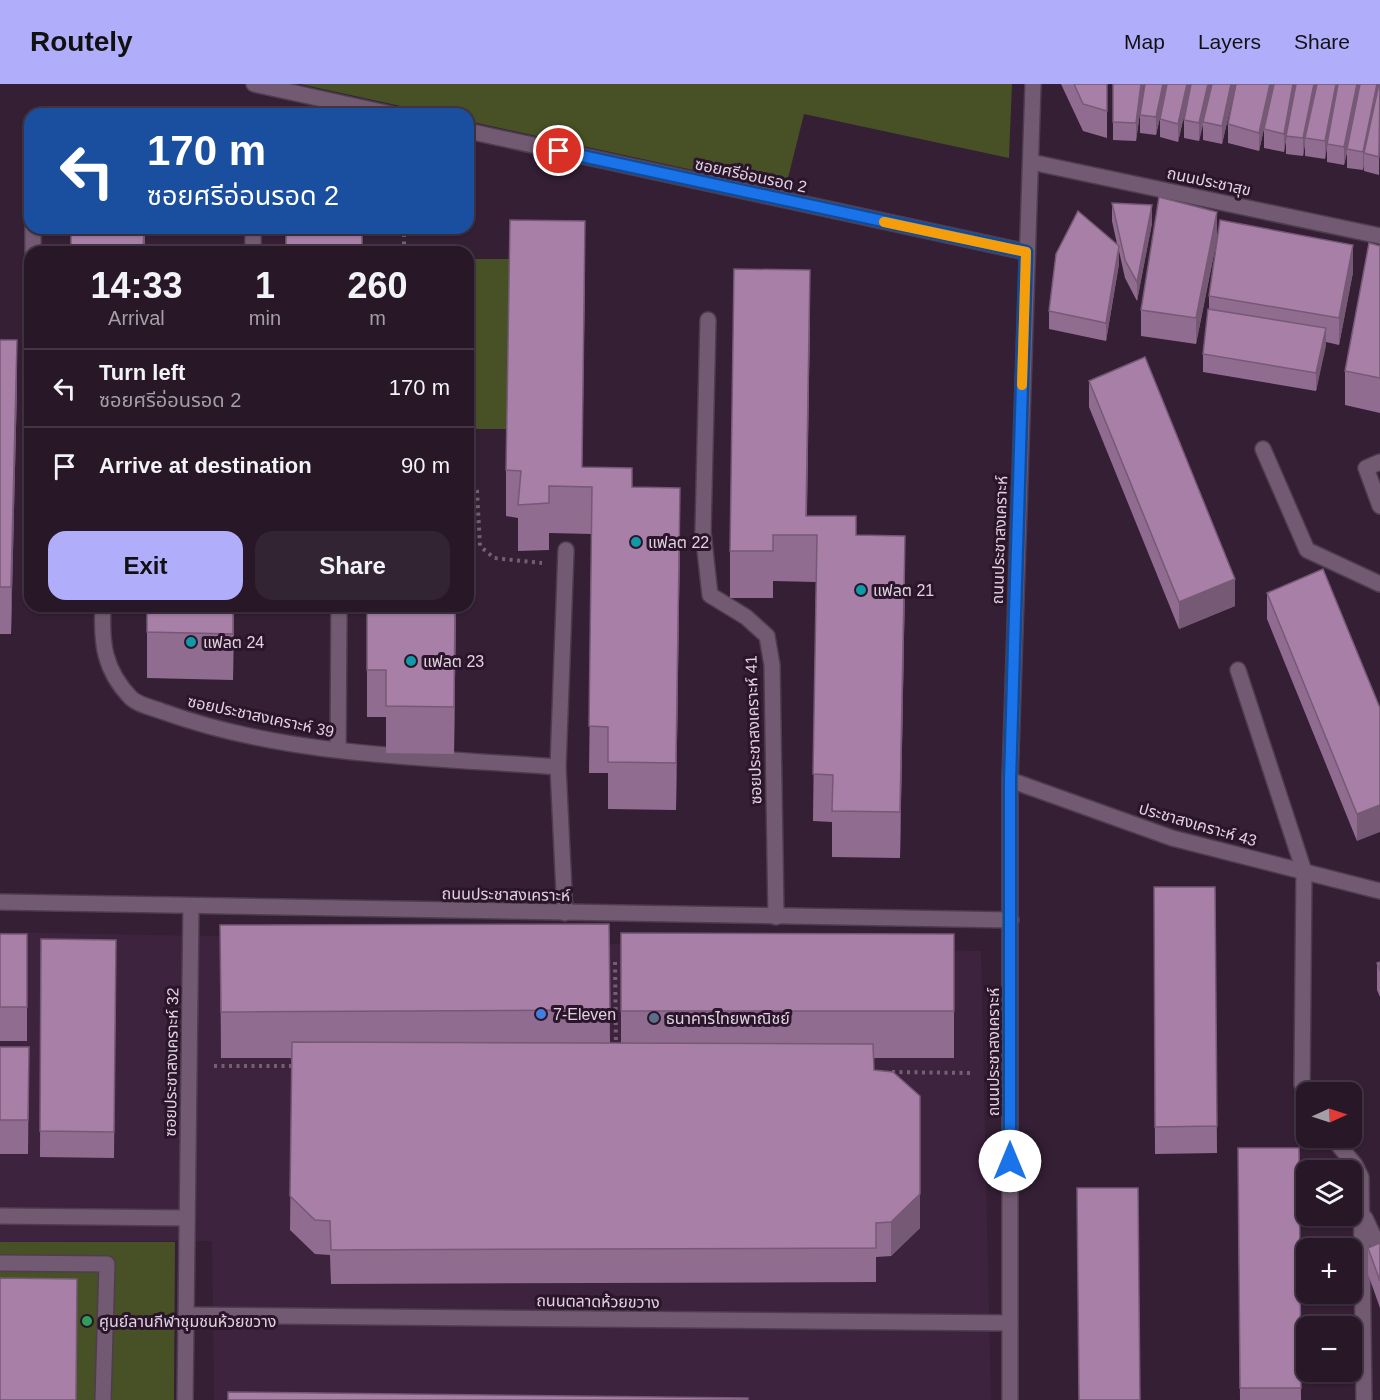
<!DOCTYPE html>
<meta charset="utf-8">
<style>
:root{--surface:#271727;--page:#332433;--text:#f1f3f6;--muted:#a49fa7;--line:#433644;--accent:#b0aefa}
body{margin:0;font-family:Helvetica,"Noto Sans Thai",sans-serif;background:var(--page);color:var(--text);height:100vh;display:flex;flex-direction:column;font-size:22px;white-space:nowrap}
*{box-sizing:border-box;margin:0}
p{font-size:20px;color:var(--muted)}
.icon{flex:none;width:33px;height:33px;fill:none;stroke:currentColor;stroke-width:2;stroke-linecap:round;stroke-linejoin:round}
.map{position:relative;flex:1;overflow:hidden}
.drawer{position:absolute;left:24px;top:162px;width:450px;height:366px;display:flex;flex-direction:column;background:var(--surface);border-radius:18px;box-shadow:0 2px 4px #0004,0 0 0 2px var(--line)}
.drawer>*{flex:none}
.banner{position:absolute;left:24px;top:24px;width:450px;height:126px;border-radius:18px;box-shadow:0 2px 4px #0004,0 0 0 2px var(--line);background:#1a4fa0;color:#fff;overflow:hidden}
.needle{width:39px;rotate:87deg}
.tools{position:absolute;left:1296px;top:998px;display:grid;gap:12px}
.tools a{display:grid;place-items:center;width:66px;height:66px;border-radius:12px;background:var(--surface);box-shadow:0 2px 4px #0004,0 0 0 2px var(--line);font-size:30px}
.pin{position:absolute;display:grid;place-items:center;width:51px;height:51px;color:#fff;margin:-26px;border:3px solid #fff;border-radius:50%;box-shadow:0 2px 6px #0007}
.me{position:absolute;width:66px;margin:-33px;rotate:0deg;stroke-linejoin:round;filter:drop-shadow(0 0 4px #0008)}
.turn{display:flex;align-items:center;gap:21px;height:126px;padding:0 24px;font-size:27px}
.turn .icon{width:78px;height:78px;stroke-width:2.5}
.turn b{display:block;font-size:42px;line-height:51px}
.eta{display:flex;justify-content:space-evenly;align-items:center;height:102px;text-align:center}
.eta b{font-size:36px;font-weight:700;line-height:42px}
.button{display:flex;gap:12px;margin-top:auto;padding:12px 24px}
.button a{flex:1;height:69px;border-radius:18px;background:var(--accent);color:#111;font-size:24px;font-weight:700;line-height:69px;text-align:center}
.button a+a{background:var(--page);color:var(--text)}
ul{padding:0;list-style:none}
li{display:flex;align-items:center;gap:18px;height:78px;padding:0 24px;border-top:2px solid var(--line)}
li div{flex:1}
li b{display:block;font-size:22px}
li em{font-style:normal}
header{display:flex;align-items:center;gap:36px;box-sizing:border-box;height:84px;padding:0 30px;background:var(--accent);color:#111}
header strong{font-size:28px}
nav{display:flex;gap:33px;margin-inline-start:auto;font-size:21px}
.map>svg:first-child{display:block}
</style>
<header>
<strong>Routely</strong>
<nav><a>Map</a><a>Layers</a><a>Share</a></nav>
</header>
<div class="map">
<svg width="1380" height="1316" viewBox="0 0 1380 1316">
<rect width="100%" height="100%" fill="#341f34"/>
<polygon fill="#3e233e" points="0,848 981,867 991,1316 214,1316 212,1157 0,1158"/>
<g fill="#475125">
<polygon points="300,0 1012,0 1009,74 804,30 785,106 468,37 468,30 437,30"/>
<polygon points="468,175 511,175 509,345 468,345"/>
<polygon points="0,1158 175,1158 174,1316 0,1316"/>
</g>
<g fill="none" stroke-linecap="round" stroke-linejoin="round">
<defs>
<g id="lane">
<polyline points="1263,365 1307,466 1380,500"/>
<polyline points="1380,378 1366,384 1380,422"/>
<polyline points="1238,586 1304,787 1302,1000 1306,1014"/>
<polyline points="1332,1053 1355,1081 1361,1093 1364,1316"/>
<polyline points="1365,1134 1380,1166"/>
<polyline points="0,1179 107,1180 103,1316"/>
</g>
<g id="street">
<polyline points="254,0 391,30"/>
<polyline points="468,47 1026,168"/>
<polyline points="253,144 253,168"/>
<polyline points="33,168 33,144"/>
<polyline points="708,236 703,448 710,511 746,533 767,552 772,581 776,833"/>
<path d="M103,522C101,559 104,586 131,614C138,621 154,624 164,628C289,673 427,673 558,683"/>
<polyline points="338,666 339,522"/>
<polyline points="1010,696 1172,754 1380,807"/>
<polyline points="565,829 558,683 566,466"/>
<polyline points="0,1132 187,1134"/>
<polyline points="186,1231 1010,1239"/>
<polyline points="185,1316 191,822"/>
</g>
<g id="secondary">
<polyline points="1031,78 1380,152"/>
<polyline points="0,818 1011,836"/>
<polyline points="1010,1316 1010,696 1033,0"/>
</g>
</defs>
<use href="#lane" stroke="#4e3d4f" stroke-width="18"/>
<use href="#street" stroke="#4e3d4f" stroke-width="18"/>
<use href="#secondary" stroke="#4e3d4f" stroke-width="18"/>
<g stroke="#736173" stroke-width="4" stroke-dasharray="3 4.5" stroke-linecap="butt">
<polyline points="404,168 404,151"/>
<polyline points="468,394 477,407 480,462 494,474 542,479"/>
<polyline points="615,878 616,962"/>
<polyline points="214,982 296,982"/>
<polyline points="892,988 971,989"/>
</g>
<use href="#lane" stroke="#735a73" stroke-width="15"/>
<use href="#street" stroke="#735a73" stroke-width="15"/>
<use href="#secondary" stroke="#735a73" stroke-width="15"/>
</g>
<g fill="#906d90">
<polygon points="1061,0 1107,0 1107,54 1083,47"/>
<polygon points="1113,0 1144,0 1136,57 1113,56"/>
<polygon points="1145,0 1236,0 1222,60 1203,56 1203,41 1199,57 1184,54 1184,36 1189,11 1178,58 1160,53 1160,35 1163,21 1156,51 1140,49 1140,31"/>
<polygon points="1274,0 1259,67 1228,59 1228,40"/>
<polygon points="1380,0 1379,91 1364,87 1364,80 1363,86 1347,84 1347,69 1344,81 1327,78 1327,62 1325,75 1305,72 1305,60 1303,72 1286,70 1286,55 1284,68 1264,64 1264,45"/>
<polygon points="1112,119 1152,139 1137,217 1125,194 1119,167 1119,180 1106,257 1049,245 1049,227 1117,160 1112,137"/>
<polygon points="1217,155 1196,260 1141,252 1141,226"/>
<polygon points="1380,162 1380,329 1345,321 1345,287"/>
<polygon points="585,184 582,383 632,403 680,450 676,726 608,725 608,689 589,689 592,450 549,449 549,466 518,467 518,434 506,432 506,386"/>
<polygon points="1353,188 1339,261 1326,258 1316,307 1203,288 1203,270 1209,225 1209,212"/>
<polygon points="810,232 807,432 856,451 905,499 900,774 832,773 832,738 813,737 816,498 773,497 773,514 730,514 730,467"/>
<polygon points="0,256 17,303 11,550 0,550"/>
<polygon points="1089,297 1235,522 1179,545 1089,323"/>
<polygon points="1267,509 1380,624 1357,757 1267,535"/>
<polygon points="147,522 234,522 233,596 147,594"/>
<polygon points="456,522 454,670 386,669 386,633 367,633 367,586"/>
<polygon points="1154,803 1215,803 1217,1069 1155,1070"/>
<polygon points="609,840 610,959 621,959 621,849 954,850 954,974 873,974 874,986 920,1144 891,1172 876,1173 876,1198 331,1200 330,1171 315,1170 290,1146 292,974 221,974 220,841"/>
<rect x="0" y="850" width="27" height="107"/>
<polygon points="41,855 116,856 114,1074 40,1073"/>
<polygon points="1380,878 1380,913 1377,906 1377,879"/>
<polygon points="0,963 29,963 28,1070 0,1070"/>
<polygon points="1238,1064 1299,1064 1301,1316 1240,1316"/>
<polygon points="1380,1159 1380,1224 1368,1190 1368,1164"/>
</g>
<g fill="#755975">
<polygon points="1141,0 1144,0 1136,57 1136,39"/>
<polygon points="1163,0 1167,0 1156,51 1156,33"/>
<polygon points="1187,0 1191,0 1178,58 1178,40"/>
<polygon points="1208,0 1213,0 1203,38 1199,57 1199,39"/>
<polygon points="1231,0 1236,0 1222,60 1222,42"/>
<polygon points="1270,0 1274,0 1259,67 1259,49"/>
<polygon points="1293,0 1297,0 1284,68 1284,50"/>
<polygon points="1314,0 1318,0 1305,54 1305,60 1303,72 1303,54"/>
<polygon points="1336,0 1339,0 1325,75 1325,57"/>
<polygon points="1357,0 1361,0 1344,81 1344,63"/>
<polygon points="1377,0 1380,0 1364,69 1364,80 1363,86 1363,68"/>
<polygon points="1152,121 1152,139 1137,217 1137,198"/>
<polygon points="1217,128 1217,155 1196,260 1196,234"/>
<polygon points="585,137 585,184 582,403"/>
<polygon points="144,144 145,144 145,168 143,168"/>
<polygon points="1353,161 1353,188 1339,261 1339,234"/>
<polygon points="1119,162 1119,180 1106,257 1106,239"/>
<polygon points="810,186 810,232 806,451"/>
<polygon points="1326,244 1326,262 1316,307 1316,289"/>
<polygon points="17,256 17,303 11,550 11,503"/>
<polygon points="680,404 680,450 676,726 676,679"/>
<polygon points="905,452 905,499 900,774 900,728"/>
<polygon points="1235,495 1235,522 1179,545 1179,518"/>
<polygon points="233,522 234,522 233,596"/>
<polygon points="455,522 456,522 454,670 454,623"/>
<polygon points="1380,721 1380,748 1357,757 1357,730"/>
<polygon points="920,1012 920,1144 891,1172 891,1138"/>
</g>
<g fill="#a77fa7" stroke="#755975" stroke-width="1.5">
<polygon points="1074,0 1107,0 1107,27 1083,20"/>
<polygon points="1113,0 1141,0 1136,39 1113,38"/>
<polygon points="1145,0 1163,0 1156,33 1140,31"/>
<polygon points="1167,0 1187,0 1178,40 1160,35"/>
<polygon points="1191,0 1208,0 1199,39 1184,36"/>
<polygon points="1212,0 1231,0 1222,42 1203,38"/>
<polygon points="1236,0 1270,0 1259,49 1228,40"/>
<polygon points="1274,0 1293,0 1284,50 1264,45"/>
<polygon points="1296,0 1314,0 1303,54 1286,52"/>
<polygon points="1317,0 1336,0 1325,57 1305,54"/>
<polygon points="1338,0 1357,0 1344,63 1327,60"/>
<polygon points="1360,0 1377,0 1363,68 1347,65"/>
<polygon points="1379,0 1380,0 1379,73 1364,69"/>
<polygon points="1159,113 1217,128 1196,234 1141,226"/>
<polygon points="1112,119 1152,121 1137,198 1125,176"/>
<polygon points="1078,127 1119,162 1106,239 1049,227 1056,170"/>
<polygon points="510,136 585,137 582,383 632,384 632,403 680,404 676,679 608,678 608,643 589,642 592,403 549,402 549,419 518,421 521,387 506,386"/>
<polygon points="1220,136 1353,161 1339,234 1209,212"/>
<polygon points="71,144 144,144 143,168 71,168"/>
<rect x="286" y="144" width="76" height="24"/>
<polygon points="1369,159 1380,162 1380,294 1345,287"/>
<polygon points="734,185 810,186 806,432 856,432 856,451 905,452 900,728 832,727 833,691 813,690 817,451 773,451 773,467 730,467"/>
<polygon points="1208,225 1326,244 1316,289 1203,270"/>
<polygon points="0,256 17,256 11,503 0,503"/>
<polygon points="1145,273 1235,495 1179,518 1089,297"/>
<polygon points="1323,485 1380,624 1380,721 1357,730 1267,509"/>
<polygon points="147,522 233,522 233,550 147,548"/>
<polygon points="367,522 455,522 454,623 386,622 386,586 367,586"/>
<polygon points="1154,803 1215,803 1217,1042 1155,1043"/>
<polygon points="609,840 610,926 221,928 220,841"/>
<polygon points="621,849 954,850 954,927 621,927"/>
<rect x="0" y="850" width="27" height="73"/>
<polygon points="41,855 116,856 114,1048 40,1047"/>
<polygon points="1380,878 1380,887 1377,879"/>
<polygon points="292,958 873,960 874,986 893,988 920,1012 920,1110 891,1138 876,1139 876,1164 331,1166 330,1137 315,1136 290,1112"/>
<polygon points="0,963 29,963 28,1036 0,1036"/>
<polygon points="1238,1064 1299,1064 1301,1304 1240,1304"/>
<polygon points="1077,1104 1138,1104 1140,1316 1079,1316"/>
<polygon points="1380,1159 1380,1197 1368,1164"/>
<polygon points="0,1194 77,1195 76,1316 0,1316"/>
<polygon points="228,1308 748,1314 748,1316 228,1316"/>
</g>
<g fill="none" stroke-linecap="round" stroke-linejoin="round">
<defs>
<polyline id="route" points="559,67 1026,168 1010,696 1010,1077"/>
</defs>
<use href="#route" stroke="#114b97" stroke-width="15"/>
<use href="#route" stroke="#1a73e8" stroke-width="10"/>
<polyline stroke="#f59e0b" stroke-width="10" points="884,138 1026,168 1022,301"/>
</g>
<g fill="#0f9aa8" stroke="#2a152a" stroke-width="2">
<circle cx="636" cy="458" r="6"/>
<circle cx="861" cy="506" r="6"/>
<circle cx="191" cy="558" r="6"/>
<circle cx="411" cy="577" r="6"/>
</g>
<circle fill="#3f7fe0" stroke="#2a152a" stroke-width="2" cx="541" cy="930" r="6"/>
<circle fill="#5c6f8a" stroke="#2a152a" stroke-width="2" cx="654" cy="934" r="6"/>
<circle fill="#2e9e5b" stroke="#2a152a" stroke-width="2" cx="87" cy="1237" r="6"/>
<g text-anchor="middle" stroke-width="6" stroke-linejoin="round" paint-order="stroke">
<g font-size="16" fill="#e0d2e0" stroke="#2a152a">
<text transform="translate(751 91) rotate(12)" y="6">ซอยศรีอ่อนรอด 2</text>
<text transform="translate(1209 97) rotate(12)" y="6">ถนนประชาสุข</text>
<text transform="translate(999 456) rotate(-88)" y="6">ถนนประชาสงเคราะห์</text>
<text transform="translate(261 632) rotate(12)" y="6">ซอยประชาสงเคราะห์ 39</text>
<text transform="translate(753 646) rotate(-92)" y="6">ซอยประชาสงเคราะห์ 41</text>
<text transform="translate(1198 740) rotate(16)" y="6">ประชาสงเคราะห์ 43</text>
<text transform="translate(506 810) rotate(1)" y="6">ถนนประชาสงเคราะห์</text>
<text transform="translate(993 968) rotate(-90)" y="6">ถนนประชาสงเคราะห์</text>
<text transform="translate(171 978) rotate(-89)" y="6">ซอยประชาสงเคราะห์ 32</text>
<text transform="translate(598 1217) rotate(1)" y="6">ถนนตลาดห้วยขวาง</text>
</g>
<g font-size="16" fill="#e0d2e0" stroke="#2a152a" text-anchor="start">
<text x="648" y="464">แฟลต 22</text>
<text x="873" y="512">แฟลต 21</text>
<text x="203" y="564">แฟลต 24</text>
<text x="423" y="583">แฟลต 23</text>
<text x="553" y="936">7-Eleven</text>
<text x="666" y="940">ธนาคารไทยพาณิชย์</text>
<text x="99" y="1243">ศูนย์ลานกีฬาชุมชนห้วยขวาง</text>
</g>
</g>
</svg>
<div class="tools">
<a><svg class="needle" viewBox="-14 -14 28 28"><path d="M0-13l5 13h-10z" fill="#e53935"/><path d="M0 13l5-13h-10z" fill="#a49fa7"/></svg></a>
<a><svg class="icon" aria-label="layers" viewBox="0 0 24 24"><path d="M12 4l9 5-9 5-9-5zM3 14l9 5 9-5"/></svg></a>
<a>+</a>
<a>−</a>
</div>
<div class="pin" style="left:559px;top:67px;background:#d93025"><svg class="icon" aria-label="arrive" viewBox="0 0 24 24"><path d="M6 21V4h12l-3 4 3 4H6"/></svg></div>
<svg class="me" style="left:1010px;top:1077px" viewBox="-20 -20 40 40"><circle r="19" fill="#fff"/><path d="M0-13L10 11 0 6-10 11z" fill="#1a73e8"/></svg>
<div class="banner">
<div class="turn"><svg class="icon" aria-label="left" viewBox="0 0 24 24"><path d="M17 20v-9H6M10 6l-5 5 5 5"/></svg><div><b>170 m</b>ซอยศรีอ่อนรอด 2</div></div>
</div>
<section class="drawer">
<div class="eta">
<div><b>14:33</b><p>Arrival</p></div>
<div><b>1</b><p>min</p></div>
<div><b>260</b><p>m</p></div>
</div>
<ul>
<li><svg class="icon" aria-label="left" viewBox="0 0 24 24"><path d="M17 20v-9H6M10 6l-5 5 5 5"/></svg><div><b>Turn left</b><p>ซอยศรีอ่อนรอด 2</p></div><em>170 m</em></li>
<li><svg class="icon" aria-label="arrive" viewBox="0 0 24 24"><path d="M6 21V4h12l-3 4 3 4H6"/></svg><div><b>Arrive at destination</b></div><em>90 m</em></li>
</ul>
<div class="button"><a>Exit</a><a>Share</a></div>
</section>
</div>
